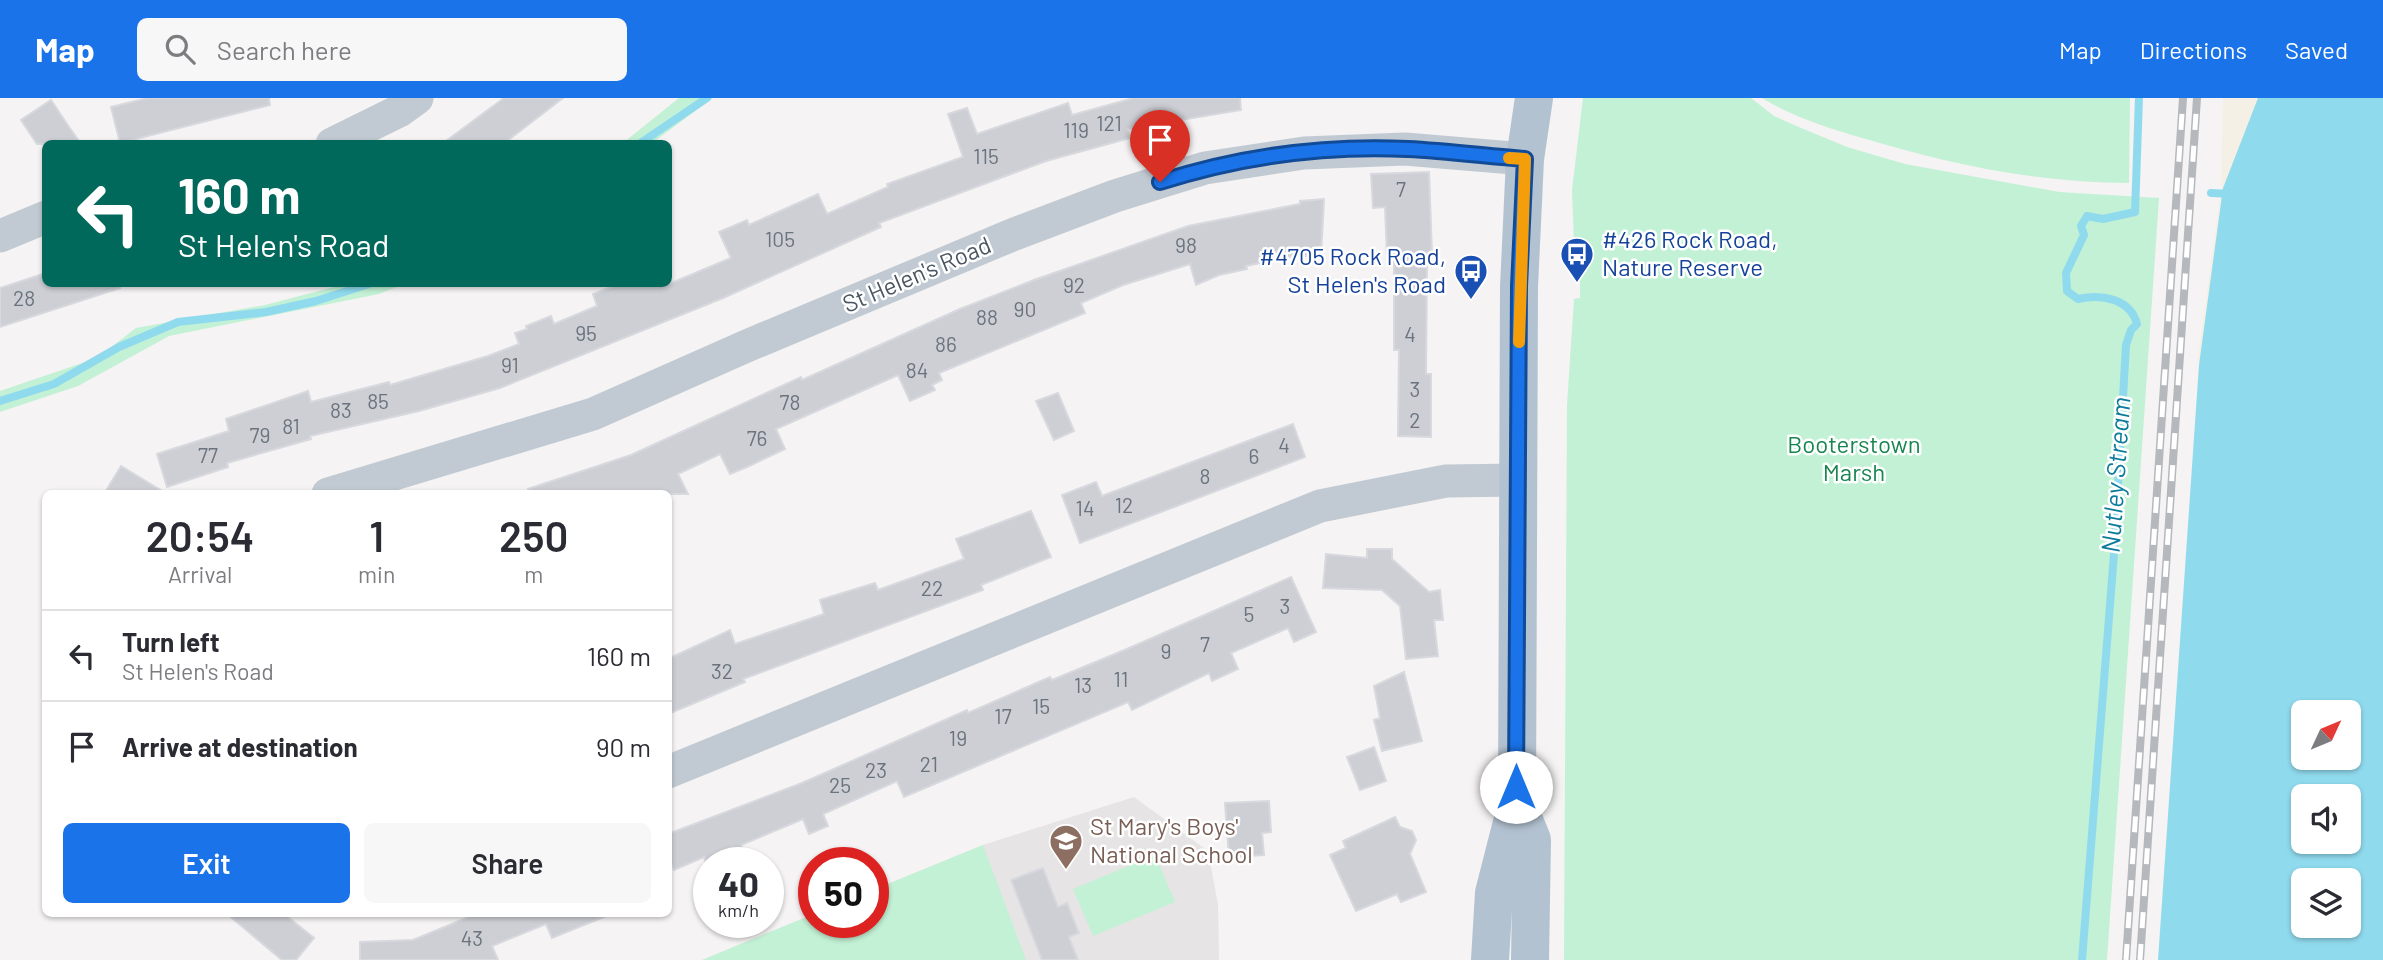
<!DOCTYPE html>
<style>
:root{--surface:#fff;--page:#f7f7f7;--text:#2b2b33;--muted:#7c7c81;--line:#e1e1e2;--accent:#1a73e8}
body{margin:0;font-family:Barlow,sans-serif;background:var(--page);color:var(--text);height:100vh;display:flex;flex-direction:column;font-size:26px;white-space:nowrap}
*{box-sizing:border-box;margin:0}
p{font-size:23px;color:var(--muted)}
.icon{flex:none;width:38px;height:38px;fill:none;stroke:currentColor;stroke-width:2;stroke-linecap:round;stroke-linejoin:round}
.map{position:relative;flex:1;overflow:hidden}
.drawer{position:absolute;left:42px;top:392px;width:630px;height:427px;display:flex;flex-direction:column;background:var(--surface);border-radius:10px;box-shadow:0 2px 5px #0004}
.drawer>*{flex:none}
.hud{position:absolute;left:42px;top:42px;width:630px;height:147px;border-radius:10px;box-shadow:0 2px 5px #0004;background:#00695c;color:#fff;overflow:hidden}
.needle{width:46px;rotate:46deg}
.buttons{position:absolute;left:2291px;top:602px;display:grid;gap:14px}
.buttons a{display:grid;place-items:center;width:70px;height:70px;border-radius:10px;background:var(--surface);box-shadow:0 2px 5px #0004;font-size:35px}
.speed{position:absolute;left:693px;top:749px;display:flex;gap:14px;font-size:35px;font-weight:700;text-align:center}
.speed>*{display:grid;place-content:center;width:91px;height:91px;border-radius:50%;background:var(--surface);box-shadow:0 2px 5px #0004;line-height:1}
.speed small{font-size:18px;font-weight:400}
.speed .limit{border:10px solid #d22;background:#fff;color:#111}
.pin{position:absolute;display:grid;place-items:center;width:60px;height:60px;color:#fff;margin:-72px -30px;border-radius:50% 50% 50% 0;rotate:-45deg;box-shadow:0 0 7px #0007}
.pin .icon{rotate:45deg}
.me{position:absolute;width:77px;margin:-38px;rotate:0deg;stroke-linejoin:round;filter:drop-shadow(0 0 5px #0008)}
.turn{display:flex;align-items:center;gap:24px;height:147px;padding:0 21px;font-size:32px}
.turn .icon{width:91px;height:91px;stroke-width:2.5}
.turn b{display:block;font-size:49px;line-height:60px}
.eta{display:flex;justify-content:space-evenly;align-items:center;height:119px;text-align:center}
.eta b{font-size:42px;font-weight:600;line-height:49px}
.action{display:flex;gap:14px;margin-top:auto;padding:14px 21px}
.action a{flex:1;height:80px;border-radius:10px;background:var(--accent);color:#fff;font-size:28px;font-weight:600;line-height:80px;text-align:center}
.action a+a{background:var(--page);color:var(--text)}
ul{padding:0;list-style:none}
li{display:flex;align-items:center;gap:21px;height:91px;padding:0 21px;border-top:2px solid var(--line)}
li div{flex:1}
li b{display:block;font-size:26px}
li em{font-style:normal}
header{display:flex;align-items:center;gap:42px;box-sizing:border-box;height:98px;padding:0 35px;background:var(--accent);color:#fff}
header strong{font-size:33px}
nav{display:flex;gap:38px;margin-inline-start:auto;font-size:24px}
.search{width:490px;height:63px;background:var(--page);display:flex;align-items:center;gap:18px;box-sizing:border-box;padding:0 24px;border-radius:10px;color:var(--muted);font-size:26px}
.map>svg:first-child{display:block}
</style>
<header>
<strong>Map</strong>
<div class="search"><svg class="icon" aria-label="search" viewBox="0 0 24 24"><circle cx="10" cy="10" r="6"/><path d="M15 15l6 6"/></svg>Search here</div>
<nav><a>Map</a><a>Directions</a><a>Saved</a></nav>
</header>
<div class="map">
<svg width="2383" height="862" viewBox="0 0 2383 862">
<rect width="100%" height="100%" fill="#f5f3f3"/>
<polygon fill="#e6e4e5" points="1134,699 1208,753 1218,806 1219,862 702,862 814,816 814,824 873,824 873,792 983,747"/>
<g fill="#c3f1d5">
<polygon points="679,0 713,0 652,45 623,45"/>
<polygon points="1583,0 1751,0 1774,18 1794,27 1847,49 1905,66 2059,94 2159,100 2107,862 1564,862 1567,307 1574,201 1580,200 1580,173 1575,173 1572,92"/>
<path d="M1762,0H2130L2129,85C2040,85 1952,67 1866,41C1829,30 1795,20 1762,0Z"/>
<polygon points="346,186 404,186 379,196 169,238 78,288 0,314 0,293 97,260 136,230 265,207"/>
<polygon points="983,747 1026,862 702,862 814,816 814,824 873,824 873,792"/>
<polygon points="1155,757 1175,804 1093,838 1073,791"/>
</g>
<polygon fill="#f5f0e5" points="2223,0 2319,0 2241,183 2197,268 2221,92"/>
<path fill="#90daee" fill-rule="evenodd" d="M2258,0H2383V862H2158L2199,267L2223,90ZM2303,614H2348V660H2303ZM2303,698H2348V744H2303ZM2303,782H2348V828H2303Z"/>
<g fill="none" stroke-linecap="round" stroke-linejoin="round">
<g stroke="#90daee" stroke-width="8">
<polyline points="639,46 707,0"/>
<polyline points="2211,95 2232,96"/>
<polyline points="0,303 54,286 119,249 178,224 266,214 316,203 369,186"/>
<path d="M2082,862L2114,456L2126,247L2131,232L2137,226C2130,200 2101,196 2078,201L2067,193L2066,175L2084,137L2081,128L2087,118L2103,121L2135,114L2139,0"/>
</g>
</g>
<g fill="#cdcfd5" stroke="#d7d9de" stroke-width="2">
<polygon points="148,0 269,0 270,7 120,45 111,9"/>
<polygon points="504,0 563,0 503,46 442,46"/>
<polygon points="1134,0 1240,0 1241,12 1127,31 1130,40 1046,63 879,125 881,129 723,200 500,290 419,313 310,338 311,341 227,365 228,369 167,389 157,356 229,333 226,321 308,293 311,304 389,284 390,287 488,258 519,246 515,235 527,231 526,228 551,218 554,226 597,208 593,196 619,186 669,186 731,160 719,134 747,122 749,127 818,96 827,116 888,89 887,86 963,59 948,16 967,10 977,36 1068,5 1072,17"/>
<polygon points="51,2 67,26 81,46 37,46 21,22"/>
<polygon points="1429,74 1432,157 1427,158 1426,276 1431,276 1431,339 1398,338 1399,252 1394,252 1394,159 1387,159 1385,109 1373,110 1371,76"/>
<polygon points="1324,101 1321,158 1293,158 1246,168 1247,171 1219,177 1196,187 1190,166 1123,187 1081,205 1085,215 939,275 942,282 932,287 935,292 910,303 898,277 776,331 785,351 747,369 730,376 720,356 678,376 688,396 529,396 528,391 631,357 801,279 802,282 960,211 1034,182 1188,128 1300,106 1300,103"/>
<polygon points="46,175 46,186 119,186 120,190 0,229 0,190"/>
<polygon points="1058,295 1074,333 1054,342 1036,303"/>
<polygon points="1293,326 1305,359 1080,445 1062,397 1096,384 1102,398"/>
<polygon points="121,368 167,396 104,396"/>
<polygon points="1031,413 1051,459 981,487 983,492 743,581 745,584 668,616 668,561 730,532 735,546 824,516 820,502 875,485 878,492 964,461 956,441"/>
<polygon points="1367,451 1392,451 1392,461 1411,478 1429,494 1440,492 1443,522 1434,522 1438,558 1406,561 1400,508 1382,492 1323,490 1326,456 1367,460"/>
<polygon points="1291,479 1316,534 1294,544 1288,530 1231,555 1238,571 1212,583 1209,575 1132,612 1128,604 904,699 897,683 823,716 828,728 809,736 803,721 741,747 745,757 727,765 706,765 704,759 674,772 668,758 668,736 802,685 967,612 968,615 1050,579 1052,582 1127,551"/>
<polygon points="1404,574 1422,643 1382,653 1374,622 1380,620 1374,588"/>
<polygon points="1374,649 1386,683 1360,692 1347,659"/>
<polygon points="1269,703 1271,734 1262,735 1264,757 1229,759 1225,705"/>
<polygon points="1395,719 1400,729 1412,733 1416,742 1410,756 1426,794 1401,804 1397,796 1356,813 1330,757 1346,750 1343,743"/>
<polygon points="1043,770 1058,809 1067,805 1079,835 1069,839 1078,862 1042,862 1011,782"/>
<polygon points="227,816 284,816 314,840 296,862 282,862"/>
<polygon points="476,816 611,816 552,840 546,826 492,848 498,862 360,862 360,844 413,842"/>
</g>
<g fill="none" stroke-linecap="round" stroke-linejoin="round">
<g stroke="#c1cad2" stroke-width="33">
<polyline points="332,46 399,13 417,0"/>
<polyline points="0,138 46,119"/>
<polyline points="328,396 593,316 749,247 1012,137 1115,98 1205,70 1304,55 1405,51 1525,61"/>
<polyline points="668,674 1320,408 1446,383 1519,382"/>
</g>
<g stroke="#b3c2d1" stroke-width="38">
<polyline points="1517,705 1532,742 1530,862"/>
<polyline points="1490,862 1494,795 1517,705 1519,189 1525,61 1534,0"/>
</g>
<defs>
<g id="rail">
<polyline points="2126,862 2183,0"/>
<polyline points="2140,862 2197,0"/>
</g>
</defs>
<use href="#rail" stroke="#b5b8bd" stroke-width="8"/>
<use href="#rail" stroke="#fff" stroke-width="5" stroke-dasharray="16" stroke-linecap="butt"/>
</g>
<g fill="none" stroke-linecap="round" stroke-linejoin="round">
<defs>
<path id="route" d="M1160,84C1239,59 1325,47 1408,51C1447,53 1486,58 1525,61L1519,188L1516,689"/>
</defs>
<use href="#route" stroke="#114b97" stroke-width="18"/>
<use href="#route" stroke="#1a73e8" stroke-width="12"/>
<polyline stroke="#f59e0b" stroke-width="12" points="1509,60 1525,61 1519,244"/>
</g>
<defs>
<symbol id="bus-pin" viewBox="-11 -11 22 30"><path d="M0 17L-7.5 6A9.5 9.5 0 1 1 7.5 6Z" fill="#1a4fb4" stroke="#fff"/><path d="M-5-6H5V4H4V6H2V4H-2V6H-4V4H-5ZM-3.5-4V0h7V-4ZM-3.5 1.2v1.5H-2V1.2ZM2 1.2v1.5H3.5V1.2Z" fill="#fff"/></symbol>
<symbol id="school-pin" viewBox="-11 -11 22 30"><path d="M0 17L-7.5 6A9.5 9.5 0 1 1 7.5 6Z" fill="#8d6e63" stroke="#fff"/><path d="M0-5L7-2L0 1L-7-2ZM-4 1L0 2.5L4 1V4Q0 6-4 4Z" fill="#fff"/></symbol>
</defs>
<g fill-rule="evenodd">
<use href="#bus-pin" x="1558" y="137" width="38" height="52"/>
<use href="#bus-pin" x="1452" y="154" width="38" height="52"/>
<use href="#school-pin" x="1047" y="724" width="38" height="52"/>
</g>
<g text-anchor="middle" stroke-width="5" stroke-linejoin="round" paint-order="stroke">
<g font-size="21" fill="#6b747e">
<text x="1109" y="33">121</text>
<text x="1076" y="40">119</text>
<text x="986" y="66">115</text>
<text x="1401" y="99">7</text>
<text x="780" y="149">105</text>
<text x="1186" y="155">98</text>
<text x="1074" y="195">92</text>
<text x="24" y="208">28</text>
<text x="1025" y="219">90</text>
<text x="987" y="227">88</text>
<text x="586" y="243">95</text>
<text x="1410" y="244">4</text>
<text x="946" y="254">86</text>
<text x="510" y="275">91</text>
<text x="917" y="280">84</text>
<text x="1415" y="299">3</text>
<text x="378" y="311">85</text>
<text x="790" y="312">78</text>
<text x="341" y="320">83</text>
<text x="1415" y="330">2</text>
<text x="291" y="336">81</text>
<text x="260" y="345">79</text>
<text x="757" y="348">76</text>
<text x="1284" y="355">4</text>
<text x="208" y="365">77</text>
<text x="1254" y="366">6</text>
<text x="1205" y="386">8</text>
<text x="1124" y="415">12</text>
<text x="1085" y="418">14</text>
<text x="932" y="498">22</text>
<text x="1285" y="516">3</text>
<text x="1249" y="524">5</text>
<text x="1205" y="554">7</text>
<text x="1166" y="561">9</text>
<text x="722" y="581">32</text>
<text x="1121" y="589">11</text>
<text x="1083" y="595">13</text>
<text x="1041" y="616">15</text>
<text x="1003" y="626">17</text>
<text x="958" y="648">19</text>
<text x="929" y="674">21</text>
<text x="876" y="680">23</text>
<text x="840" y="695">25</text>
<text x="472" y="848">43</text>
</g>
<g font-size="24" fill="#164399" stroke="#fff" text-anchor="start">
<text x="1602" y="150">#426 Rock Road,<tspan x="1602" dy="28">Nature Reserve</tspan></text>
<text x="1446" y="167" text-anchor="end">#4705 Rock Road,<tspan x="1446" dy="28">St Helen's Road</tspan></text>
</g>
<g font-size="24" fill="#4a5661" stroke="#fff">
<text transform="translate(917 177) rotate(-23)" y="8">St Helen's Road</text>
</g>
<g font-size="24" fill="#17864f" stroke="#fff">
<text x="1854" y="355">Booterstown<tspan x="1854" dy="28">Marsh</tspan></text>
</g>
<g font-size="24" fill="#785e54" stroke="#fff" text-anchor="start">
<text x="1090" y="737">St Mary's Boys'<tspan x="1090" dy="28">National School</tspan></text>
</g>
<g font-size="26" font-style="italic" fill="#0c7c9b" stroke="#fff">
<text transform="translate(2116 377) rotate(-86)" y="9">Nutley Stream</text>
</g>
</g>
</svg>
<div class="buttons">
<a><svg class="needle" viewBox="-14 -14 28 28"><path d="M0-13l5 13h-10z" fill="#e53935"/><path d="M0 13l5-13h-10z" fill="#7c7c81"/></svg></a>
<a><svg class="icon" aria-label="sound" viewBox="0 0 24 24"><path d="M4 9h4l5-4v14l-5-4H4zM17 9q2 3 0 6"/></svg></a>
<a><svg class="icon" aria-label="layers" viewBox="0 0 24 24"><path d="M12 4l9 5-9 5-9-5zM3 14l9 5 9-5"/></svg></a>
</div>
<div class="speed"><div>40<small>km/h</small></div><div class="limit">50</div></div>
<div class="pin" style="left:1160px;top:84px;background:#d93025"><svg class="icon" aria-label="arrive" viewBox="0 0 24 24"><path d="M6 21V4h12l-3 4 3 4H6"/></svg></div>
<svg class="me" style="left:1516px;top:689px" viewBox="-20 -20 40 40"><circle r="19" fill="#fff"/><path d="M0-13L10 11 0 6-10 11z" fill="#1a73e8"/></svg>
<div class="hud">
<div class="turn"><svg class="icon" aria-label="left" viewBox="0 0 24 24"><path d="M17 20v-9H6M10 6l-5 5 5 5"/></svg><div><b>160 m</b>St Helen's Road</div></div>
</div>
<section class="drawer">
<div class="eta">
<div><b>20:54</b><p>Arrival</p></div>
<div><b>1</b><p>min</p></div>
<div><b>250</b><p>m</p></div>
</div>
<ul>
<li><svg class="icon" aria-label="left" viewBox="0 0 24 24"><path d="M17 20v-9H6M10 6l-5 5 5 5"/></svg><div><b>Turn left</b><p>St Helen's Road</p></div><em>160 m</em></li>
<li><svg class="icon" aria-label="arrive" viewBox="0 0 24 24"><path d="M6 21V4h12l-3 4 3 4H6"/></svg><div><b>Arrive at destination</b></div><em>90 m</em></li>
</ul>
<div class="action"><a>Exit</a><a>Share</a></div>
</section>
</div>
